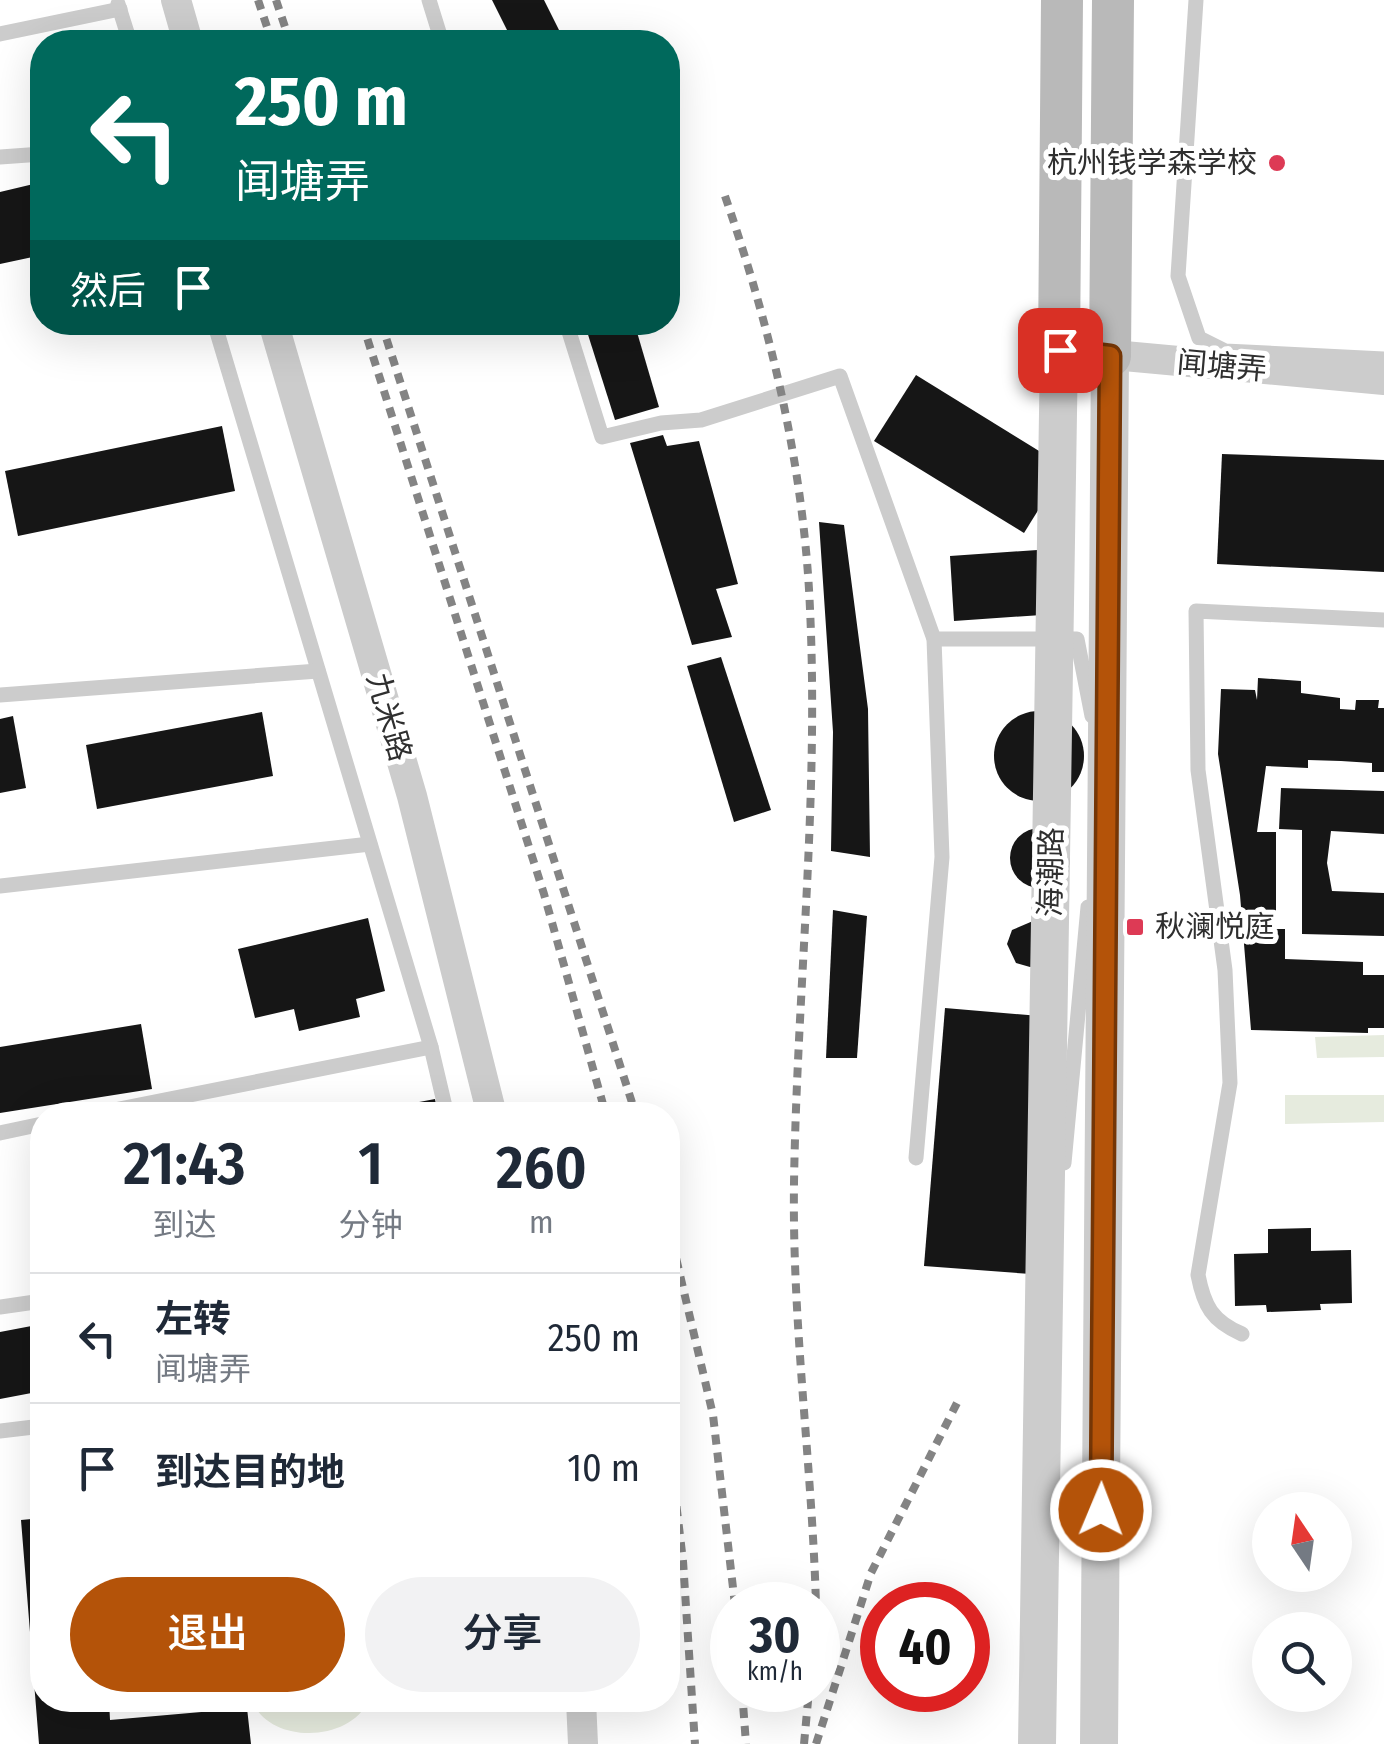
<!DOCTYPE html>
<html lang="zh">
<meta charset="utf-8">
<style>
:root{--surface:#fff;--page:#f2f2f3;--text:#1f2937;--muted:#747a83;--line:#e0e1e3;--accent:#b45309}
body{margin:0;font-family:"Fira Sans Condensed","Noto Sans SC",sans-serif;background:var(--page);color:var(--text);height:100vh;display:flex;flex-direction:column;font-size:38px;white-space:nowrap}
*{box-sizing:border-box;margin:0}
p{font-size:32px;color:var(--muted)}
.icon{flex:none;width:55px;height:55px;fill:none;stroke:currentColor;stroke-width:2;stroke-linecap:round;stroke-linejoin:round}
.map{position:relative;flex:1;overflow:hidden}
.details{position:absolute;left:30px;top:1102px;width:650px;height:610px;display:flex;flex-direction:column;background:var(--surface);border-radius:40px;box-shadow:0 10px 40px #0002}
.details>*{flex:none}
.guide{position:absolute;left:30px;top:30px;width:650px;height:305px;border-radius:40px;box-shadow:0 10px 40px #0002;background:#00695c;color:#fff;overflow:hidden}
.needle{width:65px;rotate:347deg}
.buttons{position:absolute;left:1252px;top:1492px;display:grid;gap:20px}
.buttons a{display:grid;place-items:center;width:100px;height:100px;border-radius:50%;background:var(--surface);box-shadow:0 10px 40px #0002;font-size:50px}
.speed{position:absolute;left:710px;top:1582px;display:flex;gap:20px;font-size:50px;font-weight:700;text-align:center}
.speed>*{display:grid;place-content:center;width:130px;height:130px;border-radius:50%;background:var(--surface);box-shadow:0 10px 40px #0002;line-height:1}
.speed small{font-size:25px;font-weight:400}
.speed .limit{border:15px solid #d22;background:#fff;color:#111}
.pin{position:absolute;display:grid;place-items:center;width:85px;height:85px;color:#fff;margin:-42px;border-radius:20px;box-shadow:0 5px 15px #0006}
.me{position:absolute;width:110px;margin:-55px;rotate:1deg;stroke-linejoin:round;filter:drop-shadow(0 0 8px #0008)}
.turn{display:flex;align-items:center;gap:35px;height:210px;padding:0 40px;font-size:45px}
.turn .icon{width:130px;height:130px;stroke-width:2.5}
.turn b{display:block;font-size:70px;line-height:85px}
.then{display:flex;align-items:center;height:95px;padding:0 40px;background:#0003;gap:20px;font-size:38px}
.eta{display:flex;justify-content:space-evenly;align-items:center;height:170px;text-align:center}
.eta b{font-size:60px;font-weight:600;line-height:70px}
.button{display:flex;gap:20px;margin-top:auto;padding:20px 40px}
.button a{flex:1;height:115px;border-radius:60px;background:var(--accent);color:#fff;font-size:40px;font-weight:600;line-height:115px;text-align:center}
.button a+a{background:var(--page);color:var(--text)}
ul{padding:0;list-style:none}
li{display:flex;align-items:center;gap:30px;height:130px;padding:0 40px;border-top:2px solid var(--line)}
li div{flex:1}
li b{display:block;font-size:38px}
li em{font-style:normal}
.map>svg:first-child{display:block}
</style>
<div class="map">
<svg width="1384" height="1744" viewBox="0 0 1384 1744">
<rect width="100%" height="100%" fill="#fff"/>
<g fill="#e6ebde">
<polygon points="1384,1035 1384,1057 1317,1058 1315,1037"/>
<polygon points="1285,1095 1384,1095 1384,1122 1285,1124"/>
<path d="M252,1700H369C349,1744 268,1744 252,1700Z"/>
</g>
<g fill="#161616">
<polygon points="492,0 544,0 565,42 513,42"/>
<polygon points="42,182 42,255 0,264 0,192"/>
<polygon points="584,322 634,322 659,407 615,420"/>
<polygon points="916,375 1065,467 1024,533 874,441"/>
<polygon points="222,426 235,491 18,536 5,471"/>
<polygon points="663,435 667,446 699,441 738,584 716,589 732,637 692,645 630,443"/>
<polygon points="1222,454 1384,460 1384,572 1217,564"/>
<polygon points="819,522 844,525 868,709 870,857 831,851 833,732"/>
<polygon points="1066,548 1071,613 954,621 950,556"/>
<polygon points="721,657 771,810 734,822 687,666"/>
<polygon points="1258,678 1301,681 1301,693 1340,698 1340,709 1355,710 1356,700 1379,700 1378,708 1384,708 1384,772 1372,772 1372,763 1341,761 1308,760 1308,768 1266,766 1257,832 1276,832 1276,929 1285,929 1285,959 1363,962 1363,975 1384,975 1384,1028 1368,1028 1368,1033 1251,1030 1240,895 1218,754 1221,689 1255,690 1257,700"/>
<circle cx="1039" cy="756" r="45"/>
<polygon points="262,712 273,776 97,809 86,745"/>
<polygon points="13,716 26,788 0,793 0,719"/>
<polygon points="1281,788 1384,791 1384,834 1331,831 1327,863 1332,891 1384,893 1384,936 1302,934 1302,830 1279,829"/>
<circle cx="1040" cy="858" r="30"/>
<polygon points="833,910 867,916 857,1058 826,1058"/>
<polygon points="368,918 385,991 356,999 360,1017 299,1031 294,1009 255,1018 238,949"/>
<polygon points="1033,921 1038,966 1030,967 1016,963 1007,944 1012,930"/>
<polygon points="945,1008 1052,1017 1031,1274 924,1266"/>
<polygon points="141,1024 152,1089 0,1113 0,1047"/>
<polygon points="435,1099 438,1115 361,1115 361,1113"/>
<polygon points="1311,1228 1311,1251 1351,1250 1352,1303 1320,1304 1321,1310 1267,1312 1266,1305 1235,1306 1234,1254 1268,1253 1268,1229"/>
<polygon points="42,1324 42,1391 0,1399 0,1332"/>
<polygon points="42,1518 42,1700 109,1700 110,1720 247,1708 251,1744 39,1744 21,1520"/>
</g>
<g fill="none" stroke-linecap="round" stroke-linejoin="round">
<g stroke="#ccc" stroke-width="15">
<polyline points="429,0 442,42"/>
<polyline points="1196,0 1178,276 1199,338 1225,351 1384,359"/>
<polyline points="118,4 130,42"/>
<polyline points="0,34 120,9"/>
<polyline points="0,157 42,154"/>
<polyline points="214,322 431,1047 447,1115"/>
<polyline points="566,322 602,437 661,423 701,420 840,376 934,639 942,857 916,1158"/>
<polyline points="934,639 1077,639 1092,716"/>
<polyline points="0,695 318,671"/>
<polyline points="0,886 370,844"/>
<polyline points="89,1115 431,1047"/>
<polyline points="0,1133 42,1124"/>
<polyline points="1064,1163 1088,907"/>
<polyline points="0,1307 42,1301"/>
<path d="M1242,1334C1212,1321 1204,1306 1198,1275L1230,1083L1225,970L1198,770L1196,611L1384,620"/>
<polyline points="0,1431 42,1426"/>
</g>
<g stroke="#ccc" stroke-width="30">
<polyline points="176,0 188,42"/>
<polyline points="273,322 412,796 492,1115"/>
<polyline points="1059,350 1384,380"/>
<polyline points="581,1700 583,1744"/>
</g>
<g stroke="#ccc" stroke-width="38">
<polyline points="1037,1744 1059,350"/>
<polyline points="1099,1744 1110,356"/>
</g>
<g stroke="#b9b9b9" stroke-width="42">
<polyline points="1059,350 1062,0"/>
<polyline points="1110,356 1113,0"/>
</g>
<g stroke="#848484" stroke-width="8" stroke-dasharray="10 8" stroke-linecap="butt">
<polyline points="258,0 272,42"/>
<polyline points="276,0 290,42"/>
<path d="M725,196C771,329 804,467 810,609C819,800 797,992 794,1183C792,1324 812,1464 816,1605"/>
<polyline points="362,322 544,894 606,1115"/>
<polyline points="381,322 636,1115"/>
<polyline points="668,1224 713,1415 735,1605"/>
<polyline points="668,1435 683,1561 695,1744"/>
<polyline points="742,1690 746,1744"/>
<polyline points="804,1744 809,1690"/>
<polyline points="816,1744 871,1573 957,1403"/>
</g>
</g>
<g fill="none" stroke-linecap="round" stroke-linejoin="round">
<defs>
<polyline id="route" points="1060,350 1110,356 1101,1510"/>
</defs>
<use href="#route" stroke="#753606" stroke-width="25"/>
<use href="#route" stroke="#b45309" stroke-width="18"/>
</g>
<g fill="#dd3a55" stroke="#fff" stroke-width="4">
<circle cx="1277" cy="163" r="10"/>
<rect x="1125" y="917" width="20" height="20" rx="5"/>
</g>
<g text-anchor="middle" stroke-width="10" stroke-linejoin="round" paint-order="stroke">
<g font-size="30" fill="#2f2f2f" stroke="#fff" text-anchor="end">
<text x="1257" y="173">杭州钱学森学校</text>
<text x="1155" y="937" text-anchor="start">秋澜悦庭</text>
</g>
<g font-size="30" fill="#2f2f2f" stroke="#fff">
<text transform="translate(1222 366) rotate(5)" y="10">闻塘弄</text>
<text transform="translate(389 717) rotate(74)" y="10">九米路</text>
<text transform="translate(1051 872) rotate(-89)" y="10">海潮路</text>
</g>
</g>
</svg>
<div class="buttons">
<a><svg class="needle" viewBox="-14 -14 28 28"><path d="M0-13l5 13h-10z" fill="#e53935"/><path d="M0 13l5-13h-10z" fill="#747a83"/></svg></a>
<a><svg class="icon" aria-label="search" viewBox="0 0 24 24"><circle cx="10" cy="10" r="6"/><path d="M15 15l6 6"/></svg></a>
</div>
<div class="speed"><div>30<small>km/h</small></div><div class="limit">40</div></div>
<div class="pin" style="left:1060px;top:350px;background:#d93025"><svg class="icon" aria-label="arrive" viewBox="0 0 24 24"><path d="M6 21V4h12l-3 4 3 4H6"/></svg></div>
<svg class="me" style="left:1101px;top:1510px" viewBox="-20 -20 40 40"><circle r="17" fill="#b45309" stroke="#fff" stroke-width="3"/><path d="M0-11L8 9 0 5-8 9z" fill="#fff"/></svg>
<div class="guide">
<div class="turn"><svg class="icon" aria-label="left" viewBox="0 0 24 24"><path d="M17 20v-9H6M10 6l-5 5 5 5"/></svg><div><b>250 m</b>闻塘弄</div></div>
<div class="then">然后<svg class="icon" aria-label="arrive" viewBox="0 0 24 24"><path d="M6 21V4h12l-3 4 3 4H6"/></svg></div>
</div>
<section class="details">
<div class="eta">
<div><b>21:43</b><p>到达</p></div>
<div><b>1</b><p>分钟</p></div>
<div><b>260</b><p>m</p></div>
</div>
<ul>
<li><svg class="icon" aria-label="left" viewBox="0 0 24 24"><path d="M17 20v-9H6M10 6l-5 5 5 5"/></svg><div><b>左转</b><p>闻塘弄</p></div><em>250 m</em></li>
<li><svg class="icon" aria-label="arrive" viewBox="0 0 24 24"><path d="M6 21V4h12l-3 4 3 4H6"/></svg><div><b>到达目的地</b></div><em>10 m</em></li>
</ul>
<div class="button"><a>退出</a><a>分享</a></div>
</section>
</div>
